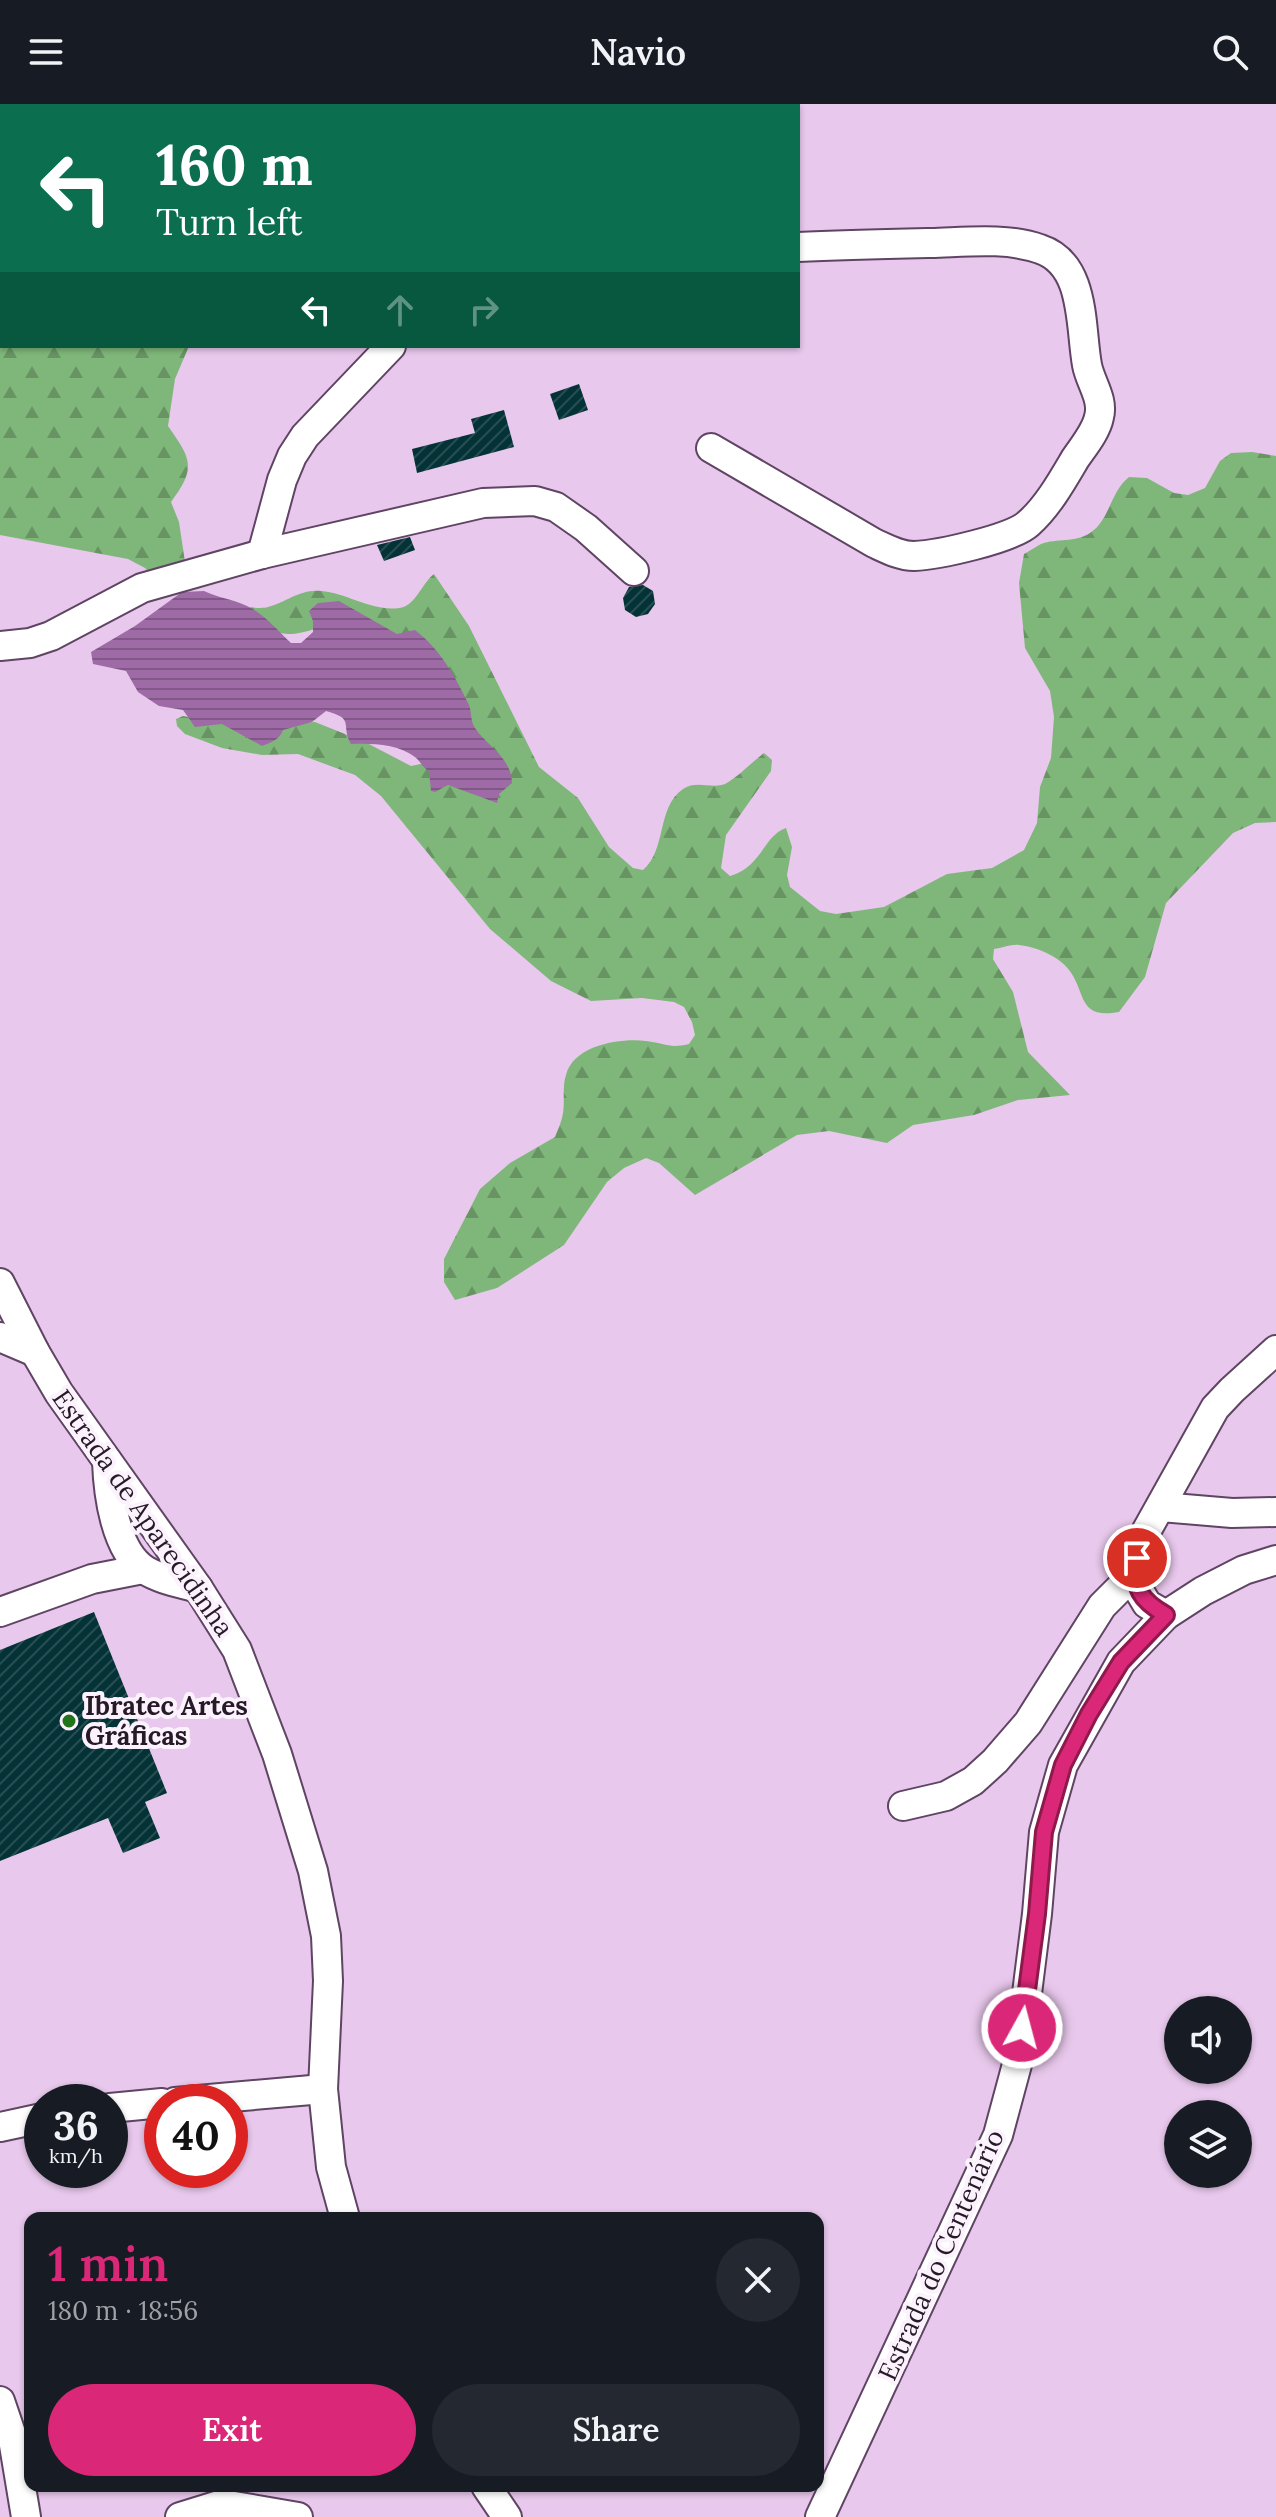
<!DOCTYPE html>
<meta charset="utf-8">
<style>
:root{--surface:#171b24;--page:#242831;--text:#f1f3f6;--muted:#9ea1a6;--accent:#db2777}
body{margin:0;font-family:Lora,serif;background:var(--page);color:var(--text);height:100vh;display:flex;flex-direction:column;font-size:30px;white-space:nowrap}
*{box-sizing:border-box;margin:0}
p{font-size:26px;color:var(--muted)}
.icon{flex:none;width:44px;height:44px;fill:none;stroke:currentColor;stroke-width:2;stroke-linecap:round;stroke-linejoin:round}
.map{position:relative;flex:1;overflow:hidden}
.sheet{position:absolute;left:24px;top:2108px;width:800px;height:280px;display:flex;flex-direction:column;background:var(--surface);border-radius:16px;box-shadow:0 2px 6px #0004}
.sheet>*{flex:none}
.hud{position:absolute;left:0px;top:0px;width:800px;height:244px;box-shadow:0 2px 6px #0004;background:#0b6e4f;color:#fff;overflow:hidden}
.buttons{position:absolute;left:1164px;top:1892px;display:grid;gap:16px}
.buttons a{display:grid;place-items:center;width:88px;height:88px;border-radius:50%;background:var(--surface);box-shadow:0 2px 6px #0004;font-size:40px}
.speed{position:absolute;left:24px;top:1980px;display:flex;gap:16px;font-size:40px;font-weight:700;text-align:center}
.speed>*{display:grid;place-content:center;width:104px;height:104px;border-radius:50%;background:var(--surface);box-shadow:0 2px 6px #0004;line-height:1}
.speed small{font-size:20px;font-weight:400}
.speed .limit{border:12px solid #d22;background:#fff;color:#111}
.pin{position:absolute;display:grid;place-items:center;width:68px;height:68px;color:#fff;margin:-34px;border:4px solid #fff;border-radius:50%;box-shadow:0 2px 8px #0007}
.me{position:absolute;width:88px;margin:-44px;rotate:7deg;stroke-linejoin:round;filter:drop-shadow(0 0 6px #0008)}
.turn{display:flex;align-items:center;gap:28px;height:168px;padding:0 24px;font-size:36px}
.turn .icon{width:104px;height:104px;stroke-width:2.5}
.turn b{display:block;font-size:56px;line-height:68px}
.lanes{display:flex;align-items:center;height:76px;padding:0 24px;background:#0003;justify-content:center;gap:40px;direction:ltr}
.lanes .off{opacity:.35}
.round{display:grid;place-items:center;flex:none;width:84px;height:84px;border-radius:42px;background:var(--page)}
.head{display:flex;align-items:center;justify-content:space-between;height:136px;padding:0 24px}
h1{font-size:48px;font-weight:600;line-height:60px;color:var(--accent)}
.cta{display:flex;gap:16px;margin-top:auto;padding:16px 24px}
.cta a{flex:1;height:92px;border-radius:48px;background:var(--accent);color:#fff;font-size:32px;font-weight:600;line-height:92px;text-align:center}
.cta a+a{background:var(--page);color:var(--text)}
header{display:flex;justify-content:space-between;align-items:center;height:104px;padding:0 24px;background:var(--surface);font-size:36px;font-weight:600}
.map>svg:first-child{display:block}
</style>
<header><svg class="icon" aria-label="menu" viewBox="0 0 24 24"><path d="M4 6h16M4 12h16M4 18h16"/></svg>Navio<svg class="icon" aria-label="search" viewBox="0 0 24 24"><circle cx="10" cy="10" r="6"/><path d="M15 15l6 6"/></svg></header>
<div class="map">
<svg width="1276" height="2413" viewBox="0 0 1276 2413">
<defs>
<pattern id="forest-firs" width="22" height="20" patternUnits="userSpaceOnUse" patternTransform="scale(2)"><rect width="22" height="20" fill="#7fb77a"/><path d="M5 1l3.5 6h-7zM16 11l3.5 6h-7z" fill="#689464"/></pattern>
<pattern id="water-rules" width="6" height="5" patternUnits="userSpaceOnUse" patternTransform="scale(2)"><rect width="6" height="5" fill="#9e6ba6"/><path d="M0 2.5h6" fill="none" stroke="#815787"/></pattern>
<pattern id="building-hatch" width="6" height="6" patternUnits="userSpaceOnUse" patternTransform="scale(2)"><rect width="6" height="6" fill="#033337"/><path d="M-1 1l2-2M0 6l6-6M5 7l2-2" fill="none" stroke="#284e52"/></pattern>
</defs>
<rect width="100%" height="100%" fill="#e8c8ec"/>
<g fill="url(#forest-firs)">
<polygon points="156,0 534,0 157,2"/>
<path d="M0,227H2V242H189L175,275L168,322C192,356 196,364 171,398L179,418L185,458L159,479L145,464L128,455L0,431Z"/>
<path d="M1252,348L1276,352V718L1255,719L1233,729L1166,799L1145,873L1119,908C1077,916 1086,887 1069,866C1059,852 1036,843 1019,841C1012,840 1002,844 994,845L993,855L1013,888L1028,948L1070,991L1018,996L974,1011L913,1021L887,1039L829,1027L797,1031L695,1091L659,1059L646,1054L624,1064L607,1078L564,1141L497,1184L455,1196L444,1178V1155L480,1085L510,1059L555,1033C558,1025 562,1017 563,1009C565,997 562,983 566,971C574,941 620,934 646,937C666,939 668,945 689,940L695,931L692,918L684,903L674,898L642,894L591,897L551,877L490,825L381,692L355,671L298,650L262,651L222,644L185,630L177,622L176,615L183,612L240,622L315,618L365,638L411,662L449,654L328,521C280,536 281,534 243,503C251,503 261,505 268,503C287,498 300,485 321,487C347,489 373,508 399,504C416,502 421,480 434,470L469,522L539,663L578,694L609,743L633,764L643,766C667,746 656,704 683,685C696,676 712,685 725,680C738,673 752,658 764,649L772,656L771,667L726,731L721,764L730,772C762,763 763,732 786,724L792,743L787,771L790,783L820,807L836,810L884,803L947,770L992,764L1024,746L1037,719L1040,683L1051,654L1054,613L1050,587L1025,544L1019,479L1024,450C1030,447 1035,443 1041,440C1057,434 1075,439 1090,429C1110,416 1110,388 1129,373L1147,374L1174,389L1188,391L1205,384L1220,357L1231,349Z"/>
</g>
<path fill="url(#water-rules)" d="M204,487C218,494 233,495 247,502C264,510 277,526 291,539H301L313,528V517L309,507L318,499L339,497L397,530L415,526C440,545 455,572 469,601C472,609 470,616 475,624C488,643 511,653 512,679L499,690L497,699L448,681L435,688L431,687L429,667C422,663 421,658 415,653C399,640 370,639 351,640C340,621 356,615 326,607L312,618L283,626C279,636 272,638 262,642L222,620L195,623L183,606L159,602L138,588L126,567L93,560L91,548L135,522L182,488Z"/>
<g fill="url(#building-hatch)">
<polygon points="579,280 588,306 559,316 550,290"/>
<polygon points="504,306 514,343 417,369 412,345 475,329 471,315"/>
<polygon points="410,433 415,446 384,457 377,441"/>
<polygon points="643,481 653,487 655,500 648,510 636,513 625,506 623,494 629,483"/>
<polygon points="94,1508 167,1689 145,1698 160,1734 123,1749 108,1714 0,1757 0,1546"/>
</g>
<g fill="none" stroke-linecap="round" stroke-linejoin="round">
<defs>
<g id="minor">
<path d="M711,344L874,439C887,445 900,452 914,452C938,451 1012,435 1029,419C1048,402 1062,377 1075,355C1083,343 1096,328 1099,313C1104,295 1090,278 1087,261C1080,223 1086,160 1040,145C1006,133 966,138 931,139C887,140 842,141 798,143"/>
<polyline points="262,450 282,376 292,352 305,332 391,242"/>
<polyline points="0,542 30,539 51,532 142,484 262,450 483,399 535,397 556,403 586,424 634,467"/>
<polyline points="0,1179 35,1248 59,1289 198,1484 237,1546 277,1650 313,1767 326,1832 328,1877 323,1985 331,2063 345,2114"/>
<polyline points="0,1233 35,1248"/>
<path d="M107,1357C108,1389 115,1447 145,1466C161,1476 181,1479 198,1484"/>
<polyline points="1161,1403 1232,1409 1276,1408"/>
<polyline points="0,1508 92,1475 143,1465"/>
<polyline points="1166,1511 1147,1500 1138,1485 1135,1469 1143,1433 1215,1304 1232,1286 1276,1246"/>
<polyline points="903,1702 946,1692 973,1677 995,1657 1028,1619 1102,1502 1135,1469"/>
<polyline points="175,1998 323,1985"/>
<polyline points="110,2004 162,1999"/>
<polyline points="0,2023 42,2014"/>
<polyline points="0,2297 13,2335 26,2413"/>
<polyline points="486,2382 507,2413"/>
<polyline points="180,2413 222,2400 298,2413"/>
<polyline points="820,2413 998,2031 1019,1953 1037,1810 1044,1728 1063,1661 1121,1558 1166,1511 1203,1487 1244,1466 1276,1456"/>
</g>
</defs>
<use href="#minor" stroke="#5f4463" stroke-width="32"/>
<use href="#minor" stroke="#fff" stroke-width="28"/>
</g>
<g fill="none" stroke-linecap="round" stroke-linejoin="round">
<defs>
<path id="route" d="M1022,1924L1037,1810L1044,1728L1063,1661L1089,1610L1121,1558L1166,1511C1140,1496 1133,1485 1137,1454"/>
</defs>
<use href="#route" stroke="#8e194d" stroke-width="20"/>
<use href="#route" stroke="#db2777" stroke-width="14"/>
</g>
<circle fill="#21731c" stroke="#fcf2fd" stroke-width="3" cx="69" cy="1617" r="8"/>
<g text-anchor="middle" stroke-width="8" stroke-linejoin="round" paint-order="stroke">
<g font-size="26" fill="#261a27" stroke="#fcf2fd">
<text transform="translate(143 1409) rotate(55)" y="9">Estrada de Aparecidinha</text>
<text transform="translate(941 2151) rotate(-66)" y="9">Estrada do Centenário</text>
</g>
<g font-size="26" font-weight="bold" fill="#261a27" stroke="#fcf2fd" text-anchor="start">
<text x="85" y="1611">Ibratec Artes<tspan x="85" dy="30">Gráficas</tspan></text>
</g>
</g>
</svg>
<div class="buttons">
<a><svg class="icon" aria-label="sound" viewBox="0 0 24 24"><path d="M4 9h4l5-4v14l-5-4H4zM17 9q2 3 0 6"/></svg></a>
<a><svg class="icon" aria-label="layers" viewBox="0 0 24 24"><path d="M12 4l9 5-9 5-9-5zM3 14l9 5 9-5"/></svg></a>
</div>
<div class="speed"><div>36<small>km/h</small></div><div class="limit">40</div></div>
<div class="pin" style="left:1137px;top:1454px;background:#d93025"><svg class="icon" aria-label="arrive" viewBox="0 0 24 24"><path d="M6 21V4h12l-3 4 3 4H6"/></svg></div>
<svg class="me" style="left:1022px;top:1924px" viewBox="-20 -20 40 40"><circle r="17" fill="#db2777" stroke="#fff" stroke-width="3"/><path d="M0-11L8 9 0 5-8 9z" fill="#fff"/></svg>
<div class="hud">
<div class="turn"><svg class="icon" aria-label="left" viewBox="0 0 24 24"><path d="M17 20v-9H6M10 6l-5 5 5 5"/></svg><div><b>160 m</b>Turn left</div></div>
<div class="lanes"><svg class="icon" aria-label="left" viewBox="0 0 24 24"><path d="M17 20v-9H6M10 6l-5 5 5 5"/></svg><svg class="icon off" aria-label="ahead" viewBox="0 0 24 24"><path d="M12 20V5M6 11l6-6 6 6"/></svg><svg class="icon off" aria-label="right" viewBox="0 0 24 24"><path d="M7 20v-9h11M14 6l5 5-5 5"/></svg></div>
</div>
<section class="sheet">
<div class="head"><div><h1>1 min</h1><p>180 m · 18:56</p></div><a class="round"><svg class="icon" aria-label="close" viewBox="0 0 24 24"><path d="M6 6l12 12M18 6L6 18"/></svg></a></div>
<div class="cta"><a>Exit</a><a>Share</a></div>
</section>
</div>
